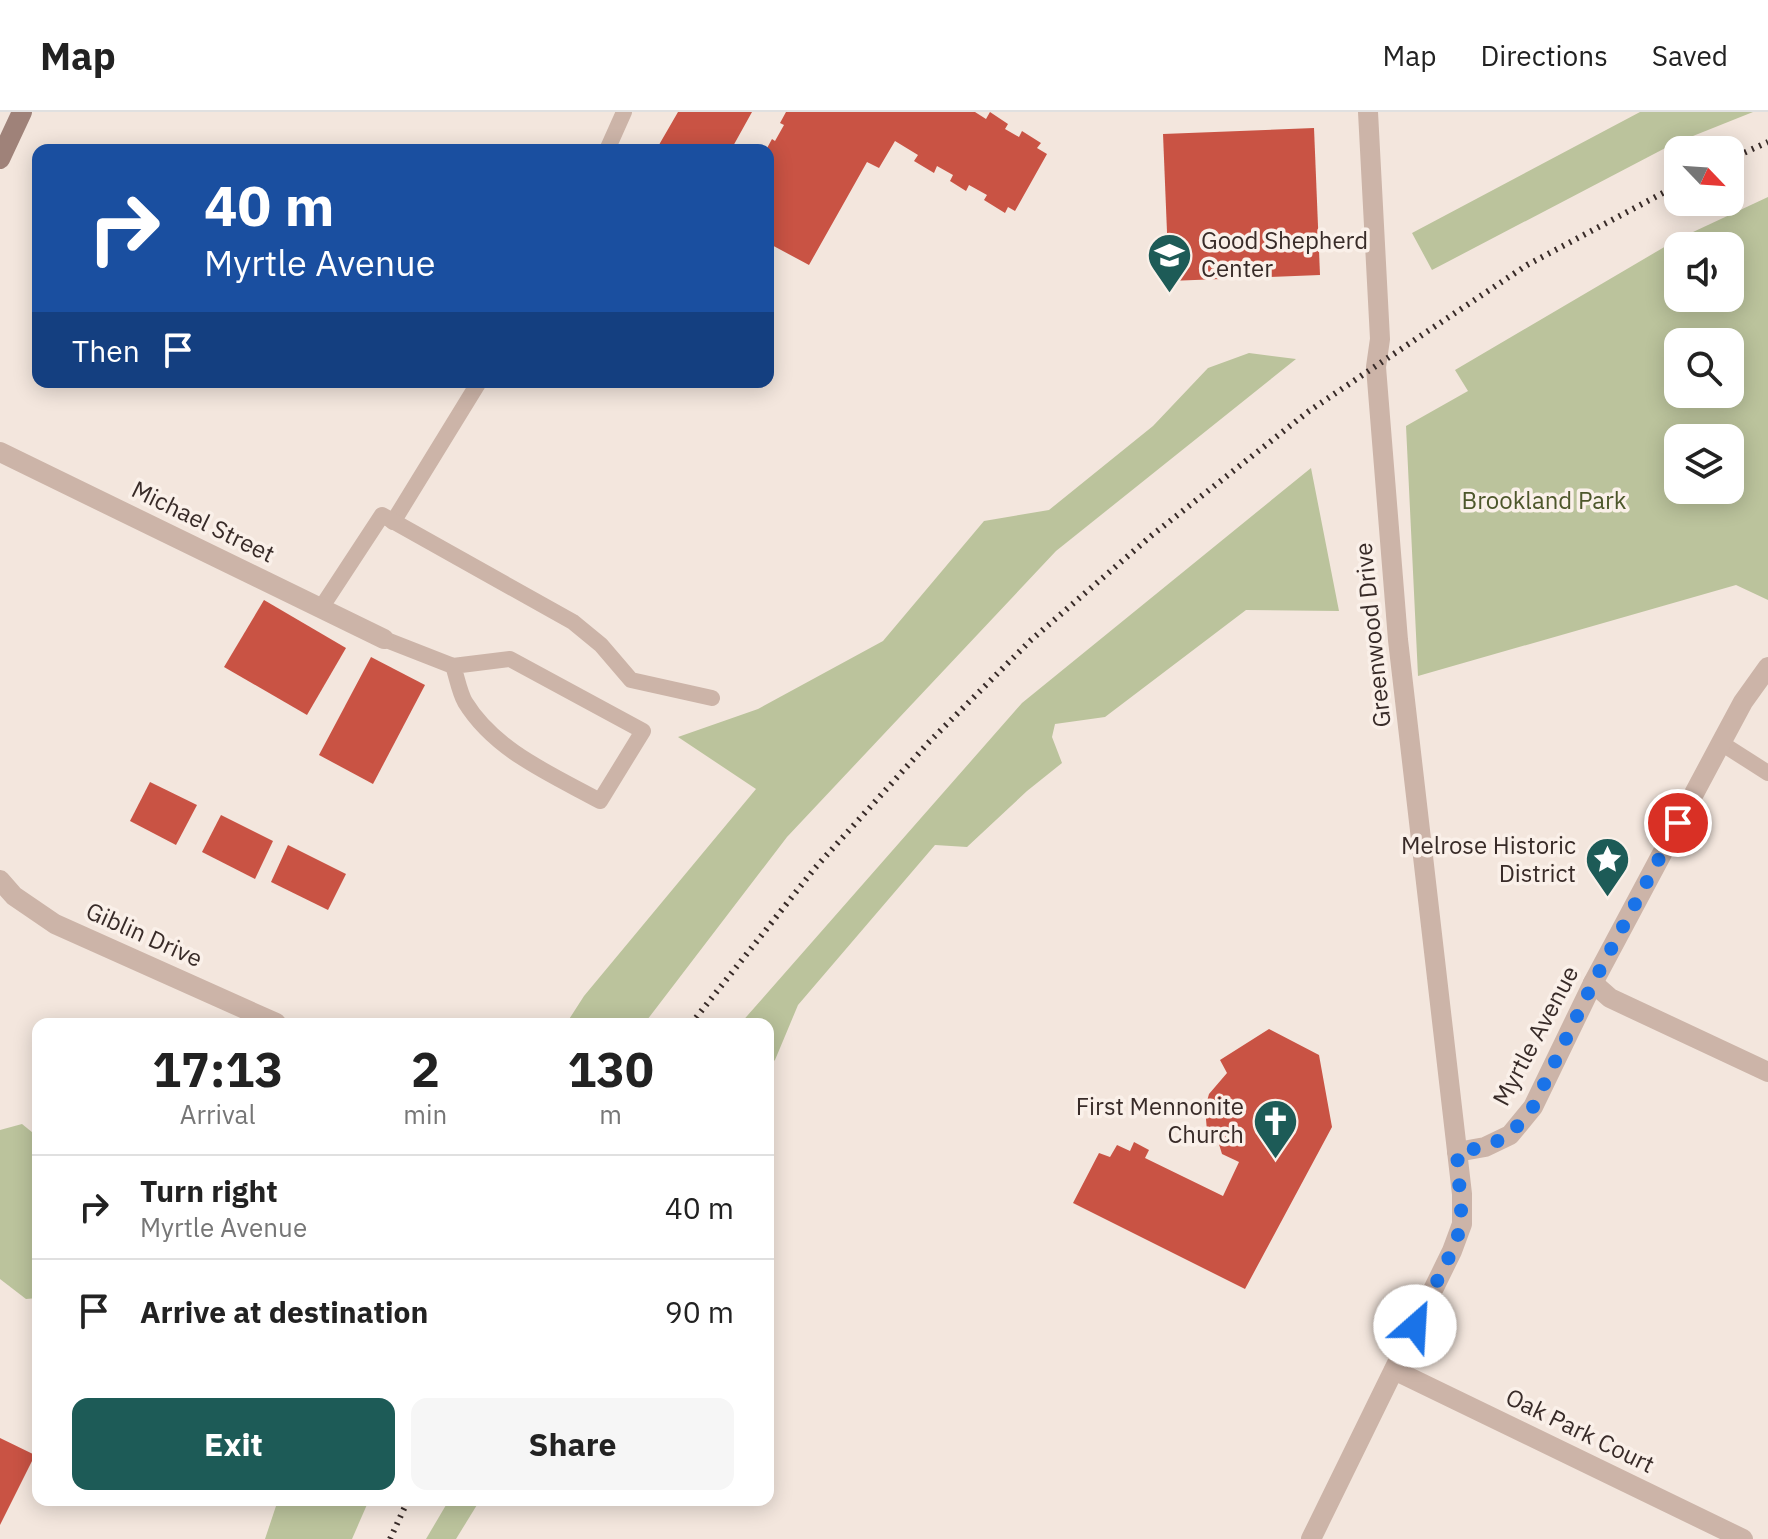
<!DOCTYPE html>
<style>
:root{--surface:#fff;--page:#f6f6f6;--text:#222;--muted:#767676;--line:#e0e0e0;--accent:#1d5b57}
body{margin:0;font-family:"IBM Plex Sans",sans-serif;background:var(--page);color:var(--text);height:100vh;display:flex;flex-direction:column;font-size:30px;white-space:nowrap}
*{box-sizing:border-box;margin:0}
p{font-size:26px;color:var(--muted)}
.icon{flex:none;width:44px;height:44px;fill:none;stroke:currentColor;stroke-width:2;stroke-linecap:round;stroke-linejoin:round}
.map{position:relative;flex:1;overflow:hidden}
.side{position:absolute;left:32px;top:906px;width:742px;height:488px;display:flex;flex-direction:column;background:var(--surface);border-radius:16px;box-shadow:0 4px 20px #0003}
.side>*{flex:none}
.banner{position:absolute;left:32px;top:32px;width:742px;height:244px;border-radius:16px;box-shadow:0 4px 20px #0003;background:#1a4fa0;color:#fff;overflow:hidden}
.needle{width:52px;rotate:115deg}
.buttons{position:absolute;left:1664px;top:24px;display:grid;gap:16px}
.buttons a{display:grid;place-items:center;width:80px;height:80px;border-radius:16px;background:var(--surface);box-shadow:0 4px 20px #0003;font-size:40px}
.pin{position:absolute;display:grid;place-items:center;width:68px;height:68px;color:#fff;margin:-34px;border:4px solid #fff;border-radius:50%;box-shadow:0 2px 8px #0007}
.me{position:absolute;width:88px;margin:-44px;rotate:26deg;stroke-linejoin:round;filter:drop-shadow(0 0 6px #0008)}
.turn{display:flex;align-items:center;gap:28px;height:168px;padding:0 40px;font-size:36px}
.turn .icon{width:104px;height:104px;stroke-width:2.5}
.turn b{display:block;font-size:56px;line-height:68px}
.then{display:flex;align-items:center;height:76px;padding:0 40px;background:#0003;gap:16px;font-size:30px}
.eta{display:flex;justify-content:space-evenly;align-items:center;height:136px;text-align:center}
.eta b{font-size:48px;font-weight:700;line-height:56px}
.action{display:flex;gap:16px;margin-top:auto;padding:16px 40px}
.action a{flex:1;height:92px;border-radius:16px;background:var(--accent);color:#fff;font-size:32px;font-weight:700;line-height:92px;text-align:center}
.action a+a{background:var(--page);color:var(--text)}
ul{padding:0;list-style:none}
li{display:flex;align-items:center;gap:24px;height:104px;padding:0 40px;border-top:2px solid var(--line)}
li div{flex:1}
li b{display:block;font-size:30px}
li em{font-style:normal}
header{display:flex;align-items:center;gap:48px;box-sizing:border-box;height:112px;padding:0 40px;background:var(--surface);border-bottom:2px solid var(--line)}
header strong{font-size:38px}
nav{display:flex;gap:44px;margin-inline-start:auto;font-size:28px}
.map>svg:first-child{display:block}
</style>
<header>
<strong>Map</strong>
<nav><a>Map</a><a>Directions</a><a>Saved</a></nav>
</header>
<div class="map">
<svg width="1768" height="1427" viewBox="0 0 1768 1427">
<rect width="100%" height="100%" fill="#f3e6dd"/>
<g fill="#bbc39c" fill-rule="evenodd">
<polygon points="1640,0 1753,0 1673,32 1432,158 1412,121"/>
<path d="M1768,85V488L1736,473L1418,564L1406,314L1468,279L1455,258L1678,127ZM1730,134V186H1678V134ZM1730,230V282H1678V230ZM1730,326V378H1678V326Z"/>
<polygon points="1249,241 1296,247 1056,439 787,725 644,912 566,912 584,884 756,677 678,625 758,597 883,529 984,409 1049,398 1153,314 1208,256"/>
<polygon points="1311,356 1339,499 1246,498 1105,605 1055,612 1052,625 1062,651 1027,679 967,735 935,733 798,893 775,948 768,954 768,912 740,912 1022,591"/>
<polygon points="22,1012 38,1025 38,1186 26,1187 0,1167 0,1018"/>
<polygon points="278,1388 369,1388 352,1427 265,1427"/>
<polygon points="449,1388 480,1388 456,1427 426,1427"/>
</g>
<g fill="#c95344">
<polygon points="678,0 752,0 732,36 736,38 656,38"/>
<polygon points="786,0 975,0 986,7 990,0 1008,12 1005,17 1019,25 1022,19 1041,31 1037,36 1047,42 1015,99 1008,95 1005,101 984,88 987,83 969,73 966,79 950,69 953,63 937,54 934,61 914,49 918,43 895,29 879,56 867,50 809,153 768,131 768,38 766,38 772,27 775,29 784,13 780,11"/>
<polygon points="1314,16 1320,163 1169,169 1163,22"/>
<polygon points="264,488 346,536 307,603 224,555"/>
<polygon points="371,545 425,573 373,672 319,643"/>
<polygon points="150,670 197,693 176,733 130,709"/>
<polygon points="221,703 273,729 255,767 202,740"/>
<polygon points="288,733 346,762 328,798 271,770"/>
<polygon points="1269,917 1319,943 1332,1015 1245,1177 1073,1091 1099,1041 1110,1045 1117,1033 1130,1039 1134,1030 1149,1038 1145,1046 1223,1084 1239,1050 1222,1042 1218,1029 1208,1030 1205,996 1209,982 1227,961 1220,948"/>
<polygon points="0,1326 35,1343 0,1413"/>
</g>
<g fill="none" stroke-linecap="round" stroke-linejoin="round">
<g stroke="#ccb4a8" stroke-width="16">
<polyline points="607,38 624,0"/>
<polyline points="393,410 479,270"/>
<polyline points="321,496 382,403 573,510 601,533 631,568 712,586"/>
<path d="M384,527L453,554L510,547L643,619L600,689C551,662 495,639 465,590C459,579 457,565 453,554"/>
<polyline points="1721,631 1768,661"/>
</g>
<g stroke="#ccb4a8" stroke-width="20">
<polyline points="0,340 384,527"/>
<polyline points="0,768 14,784 55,812 276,911"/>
<polyline points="1593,871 1610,886 1768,960"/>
<polyline points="1457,1040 1485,1035 1510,1023 1533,995 1593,871 1721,631 1743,590 1768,555"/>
<polyline points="1394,1258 1743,1427"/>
<polyline points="1311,1427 1452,1139 1462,1112 1462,1082 1398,528 1376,255 1380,227 1368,0"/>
</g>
<polyline stroke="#9f8279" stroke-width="20" points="0,47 22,0"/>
<g stroke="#382b28" stroke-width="6" stroke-dasharray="2 6" stroke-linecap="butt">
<polyline points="1730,47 1768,30"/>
<polyline points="691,912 815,756 929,630 1031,528 1151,424 1309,299 1416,227 1527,153 1678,73"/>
<polyline points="390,1427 408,1388"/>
</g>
</g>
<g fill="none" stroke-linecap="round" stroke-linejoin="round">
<polyline stroke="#1a73e8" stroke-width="14" stroke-dasharray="0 25.2" points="1415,1214 1452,1139 1462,1112 1457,1040 1485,1035 1510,1023 1533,995 1593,871 1678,711"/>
</g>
<defs>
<symbol id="school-pin" viewBox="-11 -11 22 30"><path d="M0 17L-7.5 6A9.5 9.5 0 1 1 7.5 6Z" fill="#1d5b57" stroke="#faf0e9"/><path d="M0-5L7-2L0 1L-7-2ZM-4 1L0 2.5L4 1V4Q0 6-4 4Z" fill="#fff"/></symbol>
<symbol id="sight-pin" viewBox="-11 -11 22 30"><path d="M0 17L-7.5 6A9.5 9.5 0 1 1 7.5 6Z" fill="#1d5b57" stroke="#faf0e9"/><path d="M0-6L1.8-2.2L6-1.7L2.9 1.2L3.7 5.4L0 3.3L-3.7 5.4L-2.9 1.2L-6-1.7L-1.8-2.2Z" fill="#fff"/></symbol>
<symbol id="church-pin" viewBox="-11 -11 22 30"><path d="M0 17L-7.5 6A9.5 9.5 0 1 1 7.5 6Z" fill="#1d5b57" stroke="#faf0e9"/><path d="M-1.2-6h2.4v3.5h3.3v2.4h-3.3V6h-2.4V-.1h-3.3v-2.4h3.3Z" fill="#fff"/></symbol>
</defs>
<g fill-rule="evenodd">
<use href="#school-pin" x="1144" y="118" width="51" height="69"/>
<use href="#sight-pin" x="1582" y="722" width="51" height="69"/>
<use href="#church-pin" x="1250" y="984" width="51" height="69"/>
</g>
<g text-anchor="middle" stroke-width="7" stroke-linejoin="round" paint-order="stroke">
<g font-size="24" fill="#382b28" stroke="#faf0e9" text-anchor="end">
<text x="1201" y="137" text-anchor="start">Good Shepherd<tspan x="1201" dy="28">Center</tspan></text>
<text x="1576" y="742">Melrose Historic<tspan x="1576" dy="28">District</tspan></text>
<text x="1244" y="1003">First Mennonite<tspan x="1244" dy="28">Church</tspan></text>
</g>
<g font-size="24" fill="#4d572b" stroke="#faf0e9">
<text x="1544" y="397">Brookland Park</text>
</g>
<g font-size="24" fill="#382b28" stroke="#faf0e9">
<text transform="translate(203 410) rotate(26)" y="8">Michael Street</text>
<text transform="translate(1373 523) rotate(-96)" y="8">Greenwood Drive</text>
<text transform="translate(144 823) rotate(24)" y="8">Giblin Drive</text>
<text transform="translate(1536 924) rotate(-62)" y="8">Myrtle Avenue</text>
<text transform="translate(1580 1319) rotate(26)" y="8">Oak Park Court</text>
</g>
</g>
</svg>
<div class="buttons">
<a><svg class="needle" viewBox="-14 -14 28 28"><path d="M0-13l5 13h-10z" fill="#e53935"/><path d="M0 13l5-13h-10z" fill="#767676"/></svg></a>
<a><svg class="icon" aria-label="sound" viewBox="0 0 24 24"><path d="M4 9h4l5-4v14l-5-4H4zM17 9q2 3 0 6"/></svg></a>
<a><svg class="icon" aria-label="search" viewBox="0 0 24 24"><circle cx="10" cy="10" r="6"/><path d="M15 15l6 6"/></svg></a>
<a><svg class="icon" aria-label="layers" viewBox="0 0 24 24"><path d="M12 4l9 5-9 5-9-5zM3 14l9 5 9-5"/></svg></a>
</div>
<div class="pin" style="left:1678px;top:711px;background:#d93025"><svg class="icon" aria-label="arrive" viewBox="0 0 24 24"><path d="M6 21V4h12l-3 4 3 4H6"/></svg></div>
<svg class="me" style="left:1415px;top:1214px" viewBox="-20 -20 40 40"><circle r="19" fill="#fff"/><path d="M0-13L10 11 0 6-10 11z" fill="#1a73e8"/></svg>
<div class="banner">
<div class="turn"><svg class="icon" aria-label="right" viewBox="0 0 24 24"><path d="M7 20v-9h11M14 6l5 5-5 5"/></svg><div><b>40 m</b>Myrtle Avenue</div></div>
<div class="then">Then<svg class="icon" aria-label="arrive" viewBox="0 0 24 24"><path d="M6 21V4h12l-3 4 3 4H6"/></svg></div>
</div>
<section class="side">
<div class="eta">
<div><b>17:13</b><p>Arrival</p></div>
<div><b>2</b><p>min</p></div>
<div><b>130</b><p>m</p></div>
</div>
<ul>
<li><svg class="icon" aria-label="right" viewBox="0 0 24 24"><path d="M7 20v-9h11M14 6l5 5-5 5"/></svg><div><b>Turn right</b><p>Myrtle Avenue</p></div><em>40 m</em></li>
<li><svg class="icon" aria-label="arrive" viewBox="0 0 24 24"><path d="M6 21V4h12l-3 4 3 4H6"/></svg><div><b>Arrive at destination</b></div><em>90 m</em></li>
</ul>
<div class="action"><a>Exit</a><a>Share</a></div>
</section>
</div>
